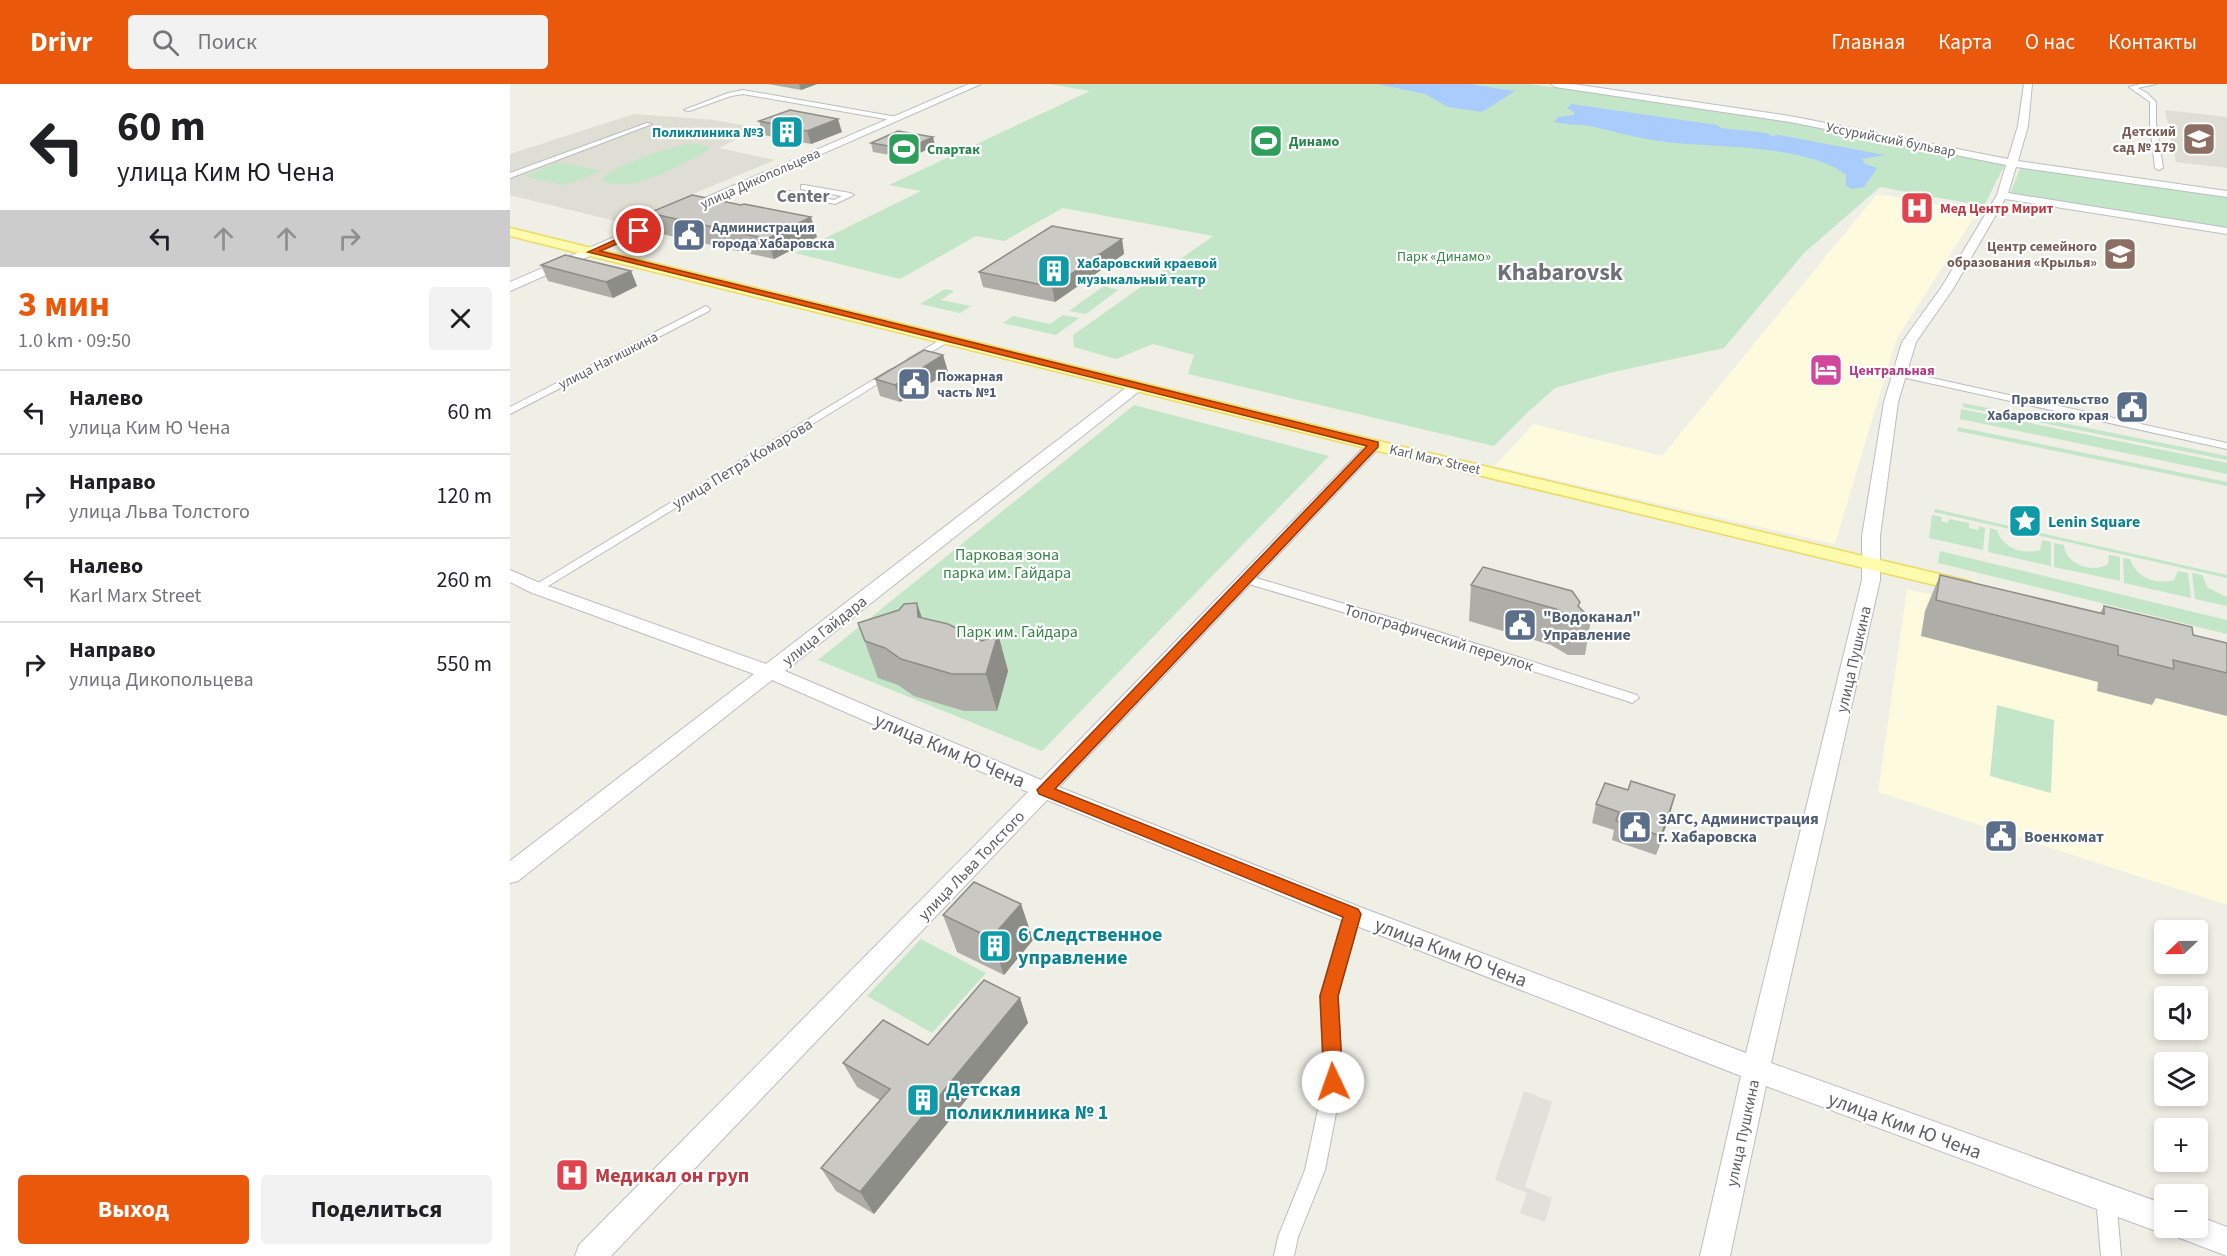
<!DOCTYPE html>
<html lang="ru">
<meta charset="utf-8">
<style>
:root{--surface:#fff;--page:#f2f2f2;--text:#202124;--muted:#757577;--line:#e0e0e0;--accent:#ea580c}
body{margin:0;font-family:"Source Sans 3",sans-serif;background:var(--page);color:var(--text);height:100vh;display:flex;flex-direction:column;font-size:22px;white-space:nowrap}
*{box-sizing:border-box;margin:0}
p{font-size:20px;color:var(--muted)}
.icon{flex:none;width:33px;height:33px;fill:none;stroke:currentColor;stroke-width:2;stroke-linecap:round;stroke-linejoin:round}
.map{position:relative;flex:1;overflow:hidden}
.panel{display:flex;flex-direction:column;background:var(--surface);width:510px}
.panel>*{flex:none}
.guide{background:#fff;color:var(--text);overflow:hidden}
.needle{width:39px;rotate:248deg}
.buttons{position:absolute;left:1644px;top:836px;display:grid;gap:12px}
.buttons a{display:grid;place-items:center;width:54px;height:54px;border-radius:6px;background:var(--surface);box-shadow:0 3px 9px #0003;font-size:30px}
.pin{position:absolute;display:grid;place-items:center;width:51px;height:51px;color:#fff;margin:-26px;border:3px solid #fff;border-radius:50%;box-shadow:0 2px 6px #0007}
.me{position:absolute;width:66px;margin:-33px;rotate:357deg;stroke-linejoin:round;filter:drop-shadow(0 0 4px #0008)}
.turn{display:flex;align-items:center;gap:21px;height:126px;padding:0 18px;font-size:27px}
.turn .icon{width:78px;height:78px;stroke-width:2.5}
.turn b{display:block;font-size:42px;line-height:51px}
.lanes{display:flex;align-items:center;height:57px;padding:0 18px;background:#0003;justify-content:center;gap:30px;direction:ltr}
.lanes .off{opacity:.35}
.round{display:grid;place-items:center;flex:none;width:63px;height:63px;border-radius:6px;background:var(--page)}
.summary{display:flex;align-items:center;justify-content:space-between;height:102px;padding:0 18px}
h1{font-size:36px;font-weight:700;line-height:45px;color:var(--accent)}
.button{display:flex;gap:12px;margin-top:auto;padding:12px 18px}
.button a{flex:1;height:69px;border-radius:6px;background:var(--accent);color:#fff;font-size:24px;font-weight:700;line-height:69px;text-align:center}
.button a+a{background:var(--page);color:var(--text)}
ul{padding:0;list-style:none}
li{display:flex;align-items:center;gap:18px;height:84px;padding:0 18px;border-top:2px solid var(--line)}
li div{flex:1}
li b{display:block;font-size:22px}
li em{font-style:normal}
header{display:flex;align-items:center;gap:36px;box-sizing:border-box;height:84px;padding:0 30px;background:var(--accent);color:#fff}
header strong{font-size:28px}
nav{display:flex;gap:33px;margin-inline-start:auto;font-size:21px}
.search{width:420px;height:54px;background:var(--page);display:flex;align-items:center;gap:15px;box-sizing:border-box;padding:0 21px;border-radius:6px;color:var(--muted);font-size:22px}
main{display:flex;flex:1;min-height:0}
.map>svg:first-child{display:block}
</style>
<header>
<strong>Drivr</strong>
<div class="search"><svg class="icon" aria-label="search" viewBox="0 0 24 24"><circle cx="10" cy="10" r="6"/><path d="M15 15l6 6"/></svg>Поиск</div>
<nav><a>Главная</a><a>Карта</a><a>О нас</a><a>Контакты</a></nav>
</header>
<main>
<section class="panel">
<div class="guide">
<div class="turn"><svg class="icon" aria-label="left" viewBox="0 0 24 24"><path d="M17 20v-9H6M10 6l-5 5 5 5"/></svg><div><b>60 m</b>улица Ким Ю Чена</div></div>
<div class="lanes"><svg class="icon" aria-label="left" viewBox="0 0 24 24"><path d="M17 20v-9H6M10 6l-5 5 5 5"/></svg><svg class="icon off" aria-label="ahead" viewBox="0 0 24 24"><path d="M12 20V5M6 11l6-6 6 6"/></svg><svg class="icon off" aria-label="ahead" viewBox="0 0 24 24"><path d="M12 20V5M6 11l6-6 6 6"/></svg><svg class="icon off" aria-label="right" viewBox="0 0 24 24"><path d="M7 20v-9h11M14 6l5 5-5 5"/></svg></div>
</div>
<div class="summary"><div><h1>3 мин</h1><p>1.0 km · 09:50</p></div><a class="round"><svg class="icon" aria-label="close" viewBox="0 0 24 24"><path d="M6 6l12 12M18 6L6 18"/></svg></a></div>
<ul>
<li><svg class="icon" aria-label="left" viewBox="0 0 24 24"><path d="M17 20v-9H6M10 6l-5 5 5 5"/></svg><div><b>Налево</b><p>улица Ким Ю Чена</p></div><em>60 m</em></li>
<li><svg class="icon" aria-label="right" viewBox="0 0 24 24"><path d="M7 20v-9h11M14 6l5 5-5 5"/></svg><div><b>Направо</b><p>улица Льва Толстого</p></div><em>120 m</em></li>
<li><svg class="icon" aria-label="left" viewBox="0 0 24 24"><path d="M17 20v-9H6M10 6l-5 5 5 5"/></svg><div><b>Налево</b><p>Karl Marx Street</p></div><em>260 m</em></li>
<li><svg class="icon" aria-label="right" viewBox="0 0 24 24"><path d="M7 20v-9h11M14 6l5 5-5 5"/></svg><div><b>Направо</b><p>улица Дикопольцева</p></div><em>550 m</em></li>
</ul>
<div class="button"><a>Выход</a><a>Поделиться</a></div>
</section>
<div class="map">
<svg width="1717" height="1172" viewBox="0 0 1717 1172">
<rect width="100%" height="100%" fill="#efefe6"/>
<g fill="#fdfadd">
<polygon points="1367,110 1468,127 1386,256 1325,460 985,382 1023,340 1152,372"/>
<polygon points="1397,505 1717,580 1717,821 1368,708"/>
</g>
<polygon fill="#e1e0da" points="1014,1007 1042,1018 1015,1103 1042,1114 1035,1138 1010,1129 1017,1109 985,1096"/>
<g fill="#dfded4">
<polygon points="1655,26 1717,33 1717,84 1666,78"/>
<polygon points="124,30 204,36 249,44 209,64 265,76 113,139 0,111 0,70"/>
</g>
<g fill="#c3e6c8">
<polygon points="539,0 1020,0 1279,37 1495,80 1474,122 1370,103 1294,169 1214,264 1099,289 1045,304 1017,329 984,362 678,290 684,271 643,260 606,275 564,263 563,251 703,152 553,124 494,157 466,152 390,195 285,169 411,107 379,101 580,7"/>
<path d="M183,59L197,62L199,64L192,70C164,83 127,108 94,98L93,95C103,81 165,61 183,59Z"/>
<polygon points="49,78 91,87 55,101 13,92"/>
<polygon points="1511,82 1717,112 1717,144 1500,110"/>
<polygon points="594,202 608,206 576,230 559,227"/>
<polygon points="435,205 444,207 431,216 461,222 450,229 410,220"/>
<polygon points="553,231 569,234 546,251 493,239 503,232 540,240"/>
<polygon points="1453,319 1717,372 1717,376 1453,323"/>
<polygon points="624,321 819,372 532,667 308,576"/>
<polygon points="1451,325 1717,379 1717,390 1450,335"/>
<polygon points="1448,343 1717,398 1717,402 1447,347"/>
<polygon points="1425,425 1717,491 1717,494 1424,428"/>
<polygon points="1422,431 1432,433 1431,437 1438,439 1439,435 1459,439 1459,444 1468,446 1469,442 1475,444 1473,466 1419,454"/>
<path d="M1480,444L1487,446C1492,464 1513,471 1530,466L1532,456L1541,458V482L1478,468Z"/>
<path d="M1544,459L1554,461C1555,480 1583,490 1598,480L1599,471L1610,473V497L1544,483Z"/>
<polygon points="1430,467 1717,536 1717,550 1428,479"/>
<path d="M1613,474L1620,475C1626,494 1646,501 1664,496L1668,487L1678,489L1681,514L1614,499Z"/>
<polygon points="1682,489 1692,491 1698,504 1717,513 1717,522 1685,515"/>
<polygon points="1487,621 1544,636 1541,709 1480,692"/>
<polygon points="411,855 476,889 422,949 357,912"/>
</g>
<g fill="#a9ccfd">
<polygon points="867,0 959,0 1005,7 972,28 938,23 915,10"/>
<path d="M1061,20L1207,41L1211,44L1257,49L1261,52L1269,51L1375,71L1352,75L1355,80L1367,84L1354,103L1342,105L1336,102V91C1297,60 1206,64 1157,58C1130,55 1106,48 1080,42C1068,40 1056,41 1044,38L1048,33L1064,31V28L1057,24Z"/>
</g>
<g fill="none" stroke-linecap="round" stroke-linejoin="round">
<defs>
<g id="street">
<polygon points="1630,0 1646,0 1628,4 1637,9 1646,18 1646,39 1653,84 1649,86 1645,84 1640,39 1640,18 1619,3"/>
<polygon points="233,6 387,33 390,35 387,37 233,10 221,12 179,27 174,26 218,9"/>
<polygon points="137,39 142,40 0,94 0,89"/>
<polygon points="294,101 340,109 344,111 325,120 270,108 274,106 324,116 332,112 291,105 291,101"/>
<polygon points="196,222 200,225 199,227 0,330 0,323"/>
<polygon points="437,252 442,255 440,257 406,277 398,275"/>
<polygon points="381,285 384,286 384,290 30,507 26,508 20,504"/>
<polygon points="1390,287 1717,359 1717,365 1387,292 1387,288"/>
<polygon points="736,491 923,546 1127,611 1129,614 1122,619 1117,617 913,552 732,498 730,495 732,492"/>
<polygon points="842,823 848,825 850,830 828,912 832,998 815,1086 788,1153 784,1172 764,1172 768,1153 795,1086 814,998 810,912 834,830 836,825"/>
<polygon points="1596,1103 1603,1106 1606,1113 1611,1172 1591,1172 1586,1113 1589,1106"/>
</g>
<g id="secondary">
<polygon points="459,0 471,0 0,207 0,198"/>
<polygon points="1041,0 1063,0 1280,32 1498,75 1508,42 1514,0 1522,0 1518,42 1508,77 1717,107 1717,113 1506,83 1498,109 1717,144 1717,150 1495,115 1443,205 1406,258 1388,318 1370,452 1370,496 1261,979 1654,1120 1654,1143 1688,1143 1688,1132 1717,1143 1717,1172 1667,1153 1663,1146 1654,1150 1256,1002 1220,1172 1190,1172 1231,992 834,837 537,716 101,1172 65,1172 69,1161 518,708 262,596 8,797 0,799 0,777 244,590 20,508 0,498 0,486 32,500 256,580 622,299 632,299 634,302 632,305 275,587 531,696 859,358 869,358 872,361 869,364 549,703 850,823 1236,969 1352,496 1352,452 1374,318 1392,258 1431,204 1487,111 1496,81 1280,38 1045,3"/>
</g>
<polygon id="primary" points="0,144 864,356 1454,496 1461,498 1464,502 1461,506 1454,508 864,366 0,152"/>
</defs>
<use href="#street" stroke="#babcc1" stroke-width="2"/>
<use href="#secondary" stroke="#bbbdc3" stroke-width="2"/>
<use href="#primary" stroke="#eeda61" stroke-width="3"/>
<use href="#street" fill="#fff" fill-rule="evenodd"/>
<use href="#secondary" fill="#fff" fill-rule="evenodd"/>
<use href="#primary" fill="#fdfbad" fill-rule="evenodd"/>
</g>
<g fill="#aeada8">
<polygon points="258,0 307,0 291,6"/>
<polygon points="249,37 332,48 301,60 253,51"/>
<polygon points="361,59 425,62 398,74 363,68"/>
<polygon points="231,121 307,153 264,175 147,149 139,129"/>
<polygon points="612,155 614,170 545,218 473,203 469,188"/>
<polygon points="31,181 121,187 127,202 103,214 38,197"/>
<polygon points="433,271 438,288 390,318 370,312 365,295"/>
<polygon points="1430,491 1590,529 1594,522 1683,551 1717,559 1717,632 1646,614 1642,621 1587,607 1588,598 1411,552 1415,527"/>
<polygon points="961,501 1069,524 1081,535 1075,571 1058,571 1041,561 959,537"/>
<polygon points="412,534 472,557 488,550 498,587 487,627 454,627 404,612 388,601 368,594 348,539"/>
<polygon points="1118,706 1165,711 1160,730 1146,771 1102,756 1104,746 1082,739 1086,720"/>
<polygon points="511,820 523,856 494,891 447,868 433,831"/>
<polygon points="510,914 518,939 364,1130 326,1107 311,1084 370,1016 347,1003 333,979 418,961"/>
</g>
<g fill="#8d8d88">
<polygon points="289,0 307,0 291,6"/>
<polygon points="328,35 332,48 301,60 297,47"/>
<polygon points="423,53 425,62 398,74 396,65"/>
<polygon points="301,133 307,153 264,175 257,155"/>
<polygon points="612,155 614,170 545,218 542,203"/>
<polygon points="121,187 127,202 103,214 96,198"/>
<polygon points="433,271 438,288 390,318 385,301"/>
<polygon points="407,519 419,555 408,533"/>
<polygon points="488,550 498,587 487,627 476,590"/>
<polygon points="1165,711 1160,730 1146,771 1151,752"/>
<polygon points="511,820 523,856 494,891 481,854"/>
<polygon points="510,914 518,939 364,1130 350,1108"/>
</g>
<g fill="#cac9c3" stroke="#8d8d88" stroke-width="1.5">
<polygon points="280,26 328,35 297,47 249,37"/>
<polygon points="388,47 423,53 396,65 361,59"/>
<polygon points="182,111 231,121 234,120 301,133 257,155 139,129"/>
<polygon points="542,142 612,155 542,203 469,188"/>
<polygon points="55,171 121,187 96,198 31,181"/>
<polygon points="414,266 433,271 385,301 365,295"/>
<polygon points="973,483 1062,507 1070,518 1068,522 1081,535 1064,535 1046,525 961,501"/>
<polygon points="1430,491 1594,530 1594,522 1682,543 1683,551 1717,559 1717,589 1663,576 1664,585 1608,571 1608,562 1426,516"/>
<polygon points="407,519 408,533 438,540 472,557 488,550 476,590 442,590 391,575 375,564 355,557 348,539 389,526 394,520"/>
<polygon points="1121,697 1165,711 1151,752 1106,737 1109,728 1086,720 1095,699 1118,706"/>
<polygon points="464,798 511,820 481,854 433,831"/>
<polygon points="474,896 510,914 350,1108 311,1084 380,1005 333,979 373,936 418,961"/>
</g>
<polygon fill="#ea580c" stroke="#983908" stroke-width="1.5" points="129,145 133,147 132,149 90,167 868,358 868,363 545,705 848,825 851,830 828,912 833,998 830,1004 823,1007 817,1004 814,998 810,912 833,833 529,710 527,706 857,362 78,168"/>
<defs>
<symbol id="building-square" viewBox="-11 -11 22 22"><rect x="-9" y="-9" width="18" height="18" rx="4" fill="#0f9aa8" stroke="#fff"/><path d="M-4-6H4V6H1V3H-1V6H-4ZM-2.5-4.3h1.7v1.8h-1.7ZM.8-4.3h1.7v1.8H.8ZM-2.5-1h1.7V.8h-1.7ZM.8-1h1.7V.8H.8Z" fill="#fff"/></symbol>
<symbol id="school-square" viewBox="-11 -11 22 22"><rect x="-9" y="-9" width="18" height="18" rx="4" fill="#8d6e63" stroke="#fff"/><path d="M0-5L7-2L0 1L-7-2ZM-4 1L0 2.5L4 1V4Q0 6-4 4Z" fill="#fff"/></symbol>
<symbol id="stadium-square" viewBox="-11 -11 22 22"><rect x="-9" y="-9" width="18" height="18" rx="4" fill="#2e9e5b" stroke="#fff"/><path d="M0-5a6.5 5 0 1 0 0 10a6.5 5 0 1 0 0-10ZM-3.5-1.8h7v3.6h-7Z" fill="#fff"/></symbol>
<symbol id="hospital-square" viewBox="-11 -11 22 22"><rect x="-9" y="-9" width="18" height="18" rx="4" fill="#e0444e" stroke="#fff"/><path d="M-5-5h3v3.5h4V-5h3V5h-3V1.5h-4V5h-3Z" fill="#fff"/></symbol>
<symbol id="civic-square" viewBox="-11 -11 22 22"><rect x="-9" y="-9" width="18" height="18" rx="4" fill="#5c6f8a" stroke="#fff"/><path d="M-.6-6.5H3V-4.5H.6V-3L4-1V1h2V6H-6V1h2V-1L-.6-3ZM-1.2 2.5V6h2.4V2.5Z" fill="#fff"/></symbol>
<symbol id="hotel-square" viewBox="-11 -11 22 22"><rect x="-9" y="-9" width="18" height="18" rx="4" fill="#d1479c" stroke="#fff"/><path d="M-6-4.5h1.5V1H6V5H4.5V3h-9V5H-6ZM-4 0a1.8 1.8 0 1 1 3.6 0ZM.5 0V-2.5h3Q6-2.5 6 0Z" fill="#fff"/></symbol>
<symbol id="sight-square" viewBox="-11 -11 22 22"><rect x="-9" y="-9" width="18" height="18" rx="4" fill="#0f9aa8" stroke="#fff"/><path d="M0-6L1.8-2.2L6-1.7L2.9 1.2L3.7 5.4L0 3.3L-3.7 5.4L-2.9 1.2L-6-1.7L-1.8-2.2Z" fill="#fff"/></symbol>
</defs>
<g fill-rule="evenodd">
<use href="#building-square" x="258" y="29" width="38" height="38"/>
<use href="#school-square" x="1670" y="36" width="38" height="38"/>
<use href="#stadium-square" x="737" y="38" width="38" height="38"/>
<use href="#stadium-square" x="375" y="46" width="38" height="38"/>
<use href="#hospital-square" x="1388" y="105" width="38" height="38"/>
<use href="#civic-square" x="160" y="132" width="38" height="38"/>
<use href="#school-square" x="1591" y="151" width="38" height="38"/>
<use href="#building-square" x="525" y="168" width="38" height="38"/>
<use href="#hotel-square" x="1297" y="267" width="38" height="38"/>
<use href="#civic-square" x="385" y="281" width="38" height="38"/>
<use href="#civic-square" x="1603" y="304" width="38" height="38"/>
<use href="#sight-square" x="1496" y="418" width="38" height="38"/>
<use href="#civic-square" x="991" y="522" width="38" height="38"/>
<use href="#civic-square" x="1106" y="724" width="38" height="38"/>
<use href="#civic-square" x="1472" y="733" width="38" height="38"/>
<use href="#building-square" x="466" y="843" width="38" height="38"/>
<use href="#building-square" x="394" y="997" width="38" height="38"/>
<use href="#hospital-square" x="43" y="1072" width="38" height="38"/>
</g>
<g text-anchor="middle" stroke-width="4.5" stroke-linejoin="round" paint-order="stroke">
<g font-size="14" font-weight="bold" fill="#785e54" stroke="#fff" text-anchor="end">
<text x="1666" y="52">Детский<tspan x="1666" dy="16">сад № 179</tspan></text>
<text x="1587" y="167">Центр семейного<tspan x="1587" dy="16">образования «Крылья»</tspan></text>
</g>
<g font-size="14" font-weight="bold" fill="#0d838f" stroke="#fff" text-anchor="end">
<text x="254" y="53">Поликлиника №3</text>
<text x="567" y="184" text-anchor="start">Хабаровский краевой<tspan x="567" dy="16">музыкальный театр</tspan></text>
</g>
<g font-size="14" fill="#5d6066" stroke="#fff">
<text transform="translate(1381 55) rotate(11)" y="5">Уссурийский бульвар</text>
<text transform="translate(250 94) rotate(-24)" y="5">улица Дикопольцева</text>
<text transform="translate(98 276) rotate(-27)" y="5">улица Нагишкина</text>
<text transform="translate(925 375) rotate(13)" y="5">Karl Marx Street</text>
</g>
<g font-size="14" font-weight="bold" fill="#27864d" stroke="#fff" text-anchor="start">
<text x="779" y="62">Динамо</text>
<text x="417" y="70">Спартак</text>
</g>
<g font-size="14" font-weight="bold" fill="#be3a42" stroke="#fff" text-anchor="start">
<text x="1430" y="129">Мед Центр Мирит</text>
</g>
<g font-size="14" font-weight="bold" fill="#4e5e75" stroke="#fff" text-anchor="start">
<text x="202" y="148">Администрация<tspan x="202" dy="16">города Хабаровска</tspan></text>
<text x="427" y="297">Пожарная<tspan x="427" dy="16">часть №1</tspan></text>
<text x="1599" y="320" text-anchor="end">Правительство<tspan x="1599" dy="16">Хабаровского края</tspan></text>
</g>
<g font-size="14" fill="#378345" stroke="#fff">
<text x="934" y="177">Парк «Динамо»</text>
</g>
<g font-size="14" font-weight="bold" fill="#b23c85" stroke="#fff" text-anchor="start">
<text x="1339" y="291">Центральная</text>
</g>
<g font-size="16" fill="#5d6066" stroke="#fff">
<text transform="translate(232 379) rotate(-31)" y="6">улица Петра Комарова</text>
<text transform="translate(314 546) rotate(-38)" y="6">улица Гайдара</text>
<text transform="translate(929 553) rotate(17)" y="6">Топографический переулок</text>
<text transform="translate(1343 575) rotate(-77)" y="6">улица Пушкина</text>
<text transform="translate(461 781) rotate(-46)" y="6">улица Льва Толстого</text>
<text transform="translate(1232 1049) rotate(-78)" y="6">улица Пушкина</text>
</g>
<g font-size="16" font-weight="bold" fill="#0d838f" stroke="#fff" text-anchor="start">
<text x="1538" y="443">Lenin Square</text>
</g>
<g font-size="16" fill="#378345" stroke="#fff">
<text x="497" y="476">Парковая зона<tspan x="497" dy="18">парка им. Гайдара</tspan></text>
<text x="507" y="553">Парк им. Гайдара</text>
</g>
<g font-size="16" font-weight="bold" fill="#4e5e75" stroke="#fff" text-anchor="start">
<text x="1033" y="538">"Водоканал"<tspan x="1033" dy="18">Управление</tspan></text>
<text x="1148" y="740">ЗАГС, Администрация<tspan x="1148" dy="18">г. Хабаровска</tspan></text>
<text x="1514" y="758">Военкомат</text>
</g>
<g font-size="18" font-weight="bold" fill="#6e7278" stroke="#fff">
<text x="293" y="118">Center</text>
</g>
<g font-size="20" fill="#5d6066" stroke="#fff">
<text transform="translate(440 666) rotate(23)" y="7">улица Ким Ю Чена</text>
<text transform="translate(941 868) rotate(21)" y="7">улица Ким Ю Чена</text>
<text transform="translate(1395 1041) rotate(20)" y="7">улица Ким Ю Чена</text>
</g>
<g font-size="20" font-weight="bold" fill="#0d838f" stroke="#fff" text-anchor="start">
<text x="508" y="857">6 Следственное<tspan x="508" dy="23">управление</tspan></text>
<text x="436" y="1012">Детская<tspan x="436" dy="23">поликлиника № 1</tspan></text>
</g>
<g font-size="20" font-weight="bold" fill="#be3a42" stroke="#fff" text-anchor="start">
<text x="85" y="1098">Медикал он груп</text>
</g>
<g font-size="24" font-weight="bold" fill="#6e7278" stroke="#fff">
<text x="1050" y="196">Khabarovsk</text>
</g>
</g>
</svg>
<div class="buttons">
<a><svg class="needle" viewBox="-14 -14 28 28"><path d="M0-13l5 13h-10z" fill="#e53935"/><path d="M0 13l5-13h-10z" fill="#757577"/></svg></a>
<a><svg class="icon" aria-label="sound" viewBox="0 0 24 24"><path d="M4 9h4l5-4v14l-5-4H4zM17 9q2 3 0 6"/></svg></a>
<a><svg class="icon" aria-label="layers" viewBox="0 0 24 24"><path d="M12 4l9 5-9 5-9-5zM3 14l9 5 9-5"/></svg></a>
<a>+</a>
<a>−</a>
</div>
<div class="pin" style="left:129px;top:147px;background:#d93025"><svg class="icon" aria-label="arrive" viewBox="0 0 24 24"><path d="M6 21V4h12l-3 4 3 4H6"/></svg></div>
<svg class="me" style="left:823px;top:998px" viewBox="-20 -20 40 40"><circle r="19" fill="#fff"/><path d="M0-13L10 11 0 6-10 11z" fill="#ea580c"/></svg>
</div>
</main>
